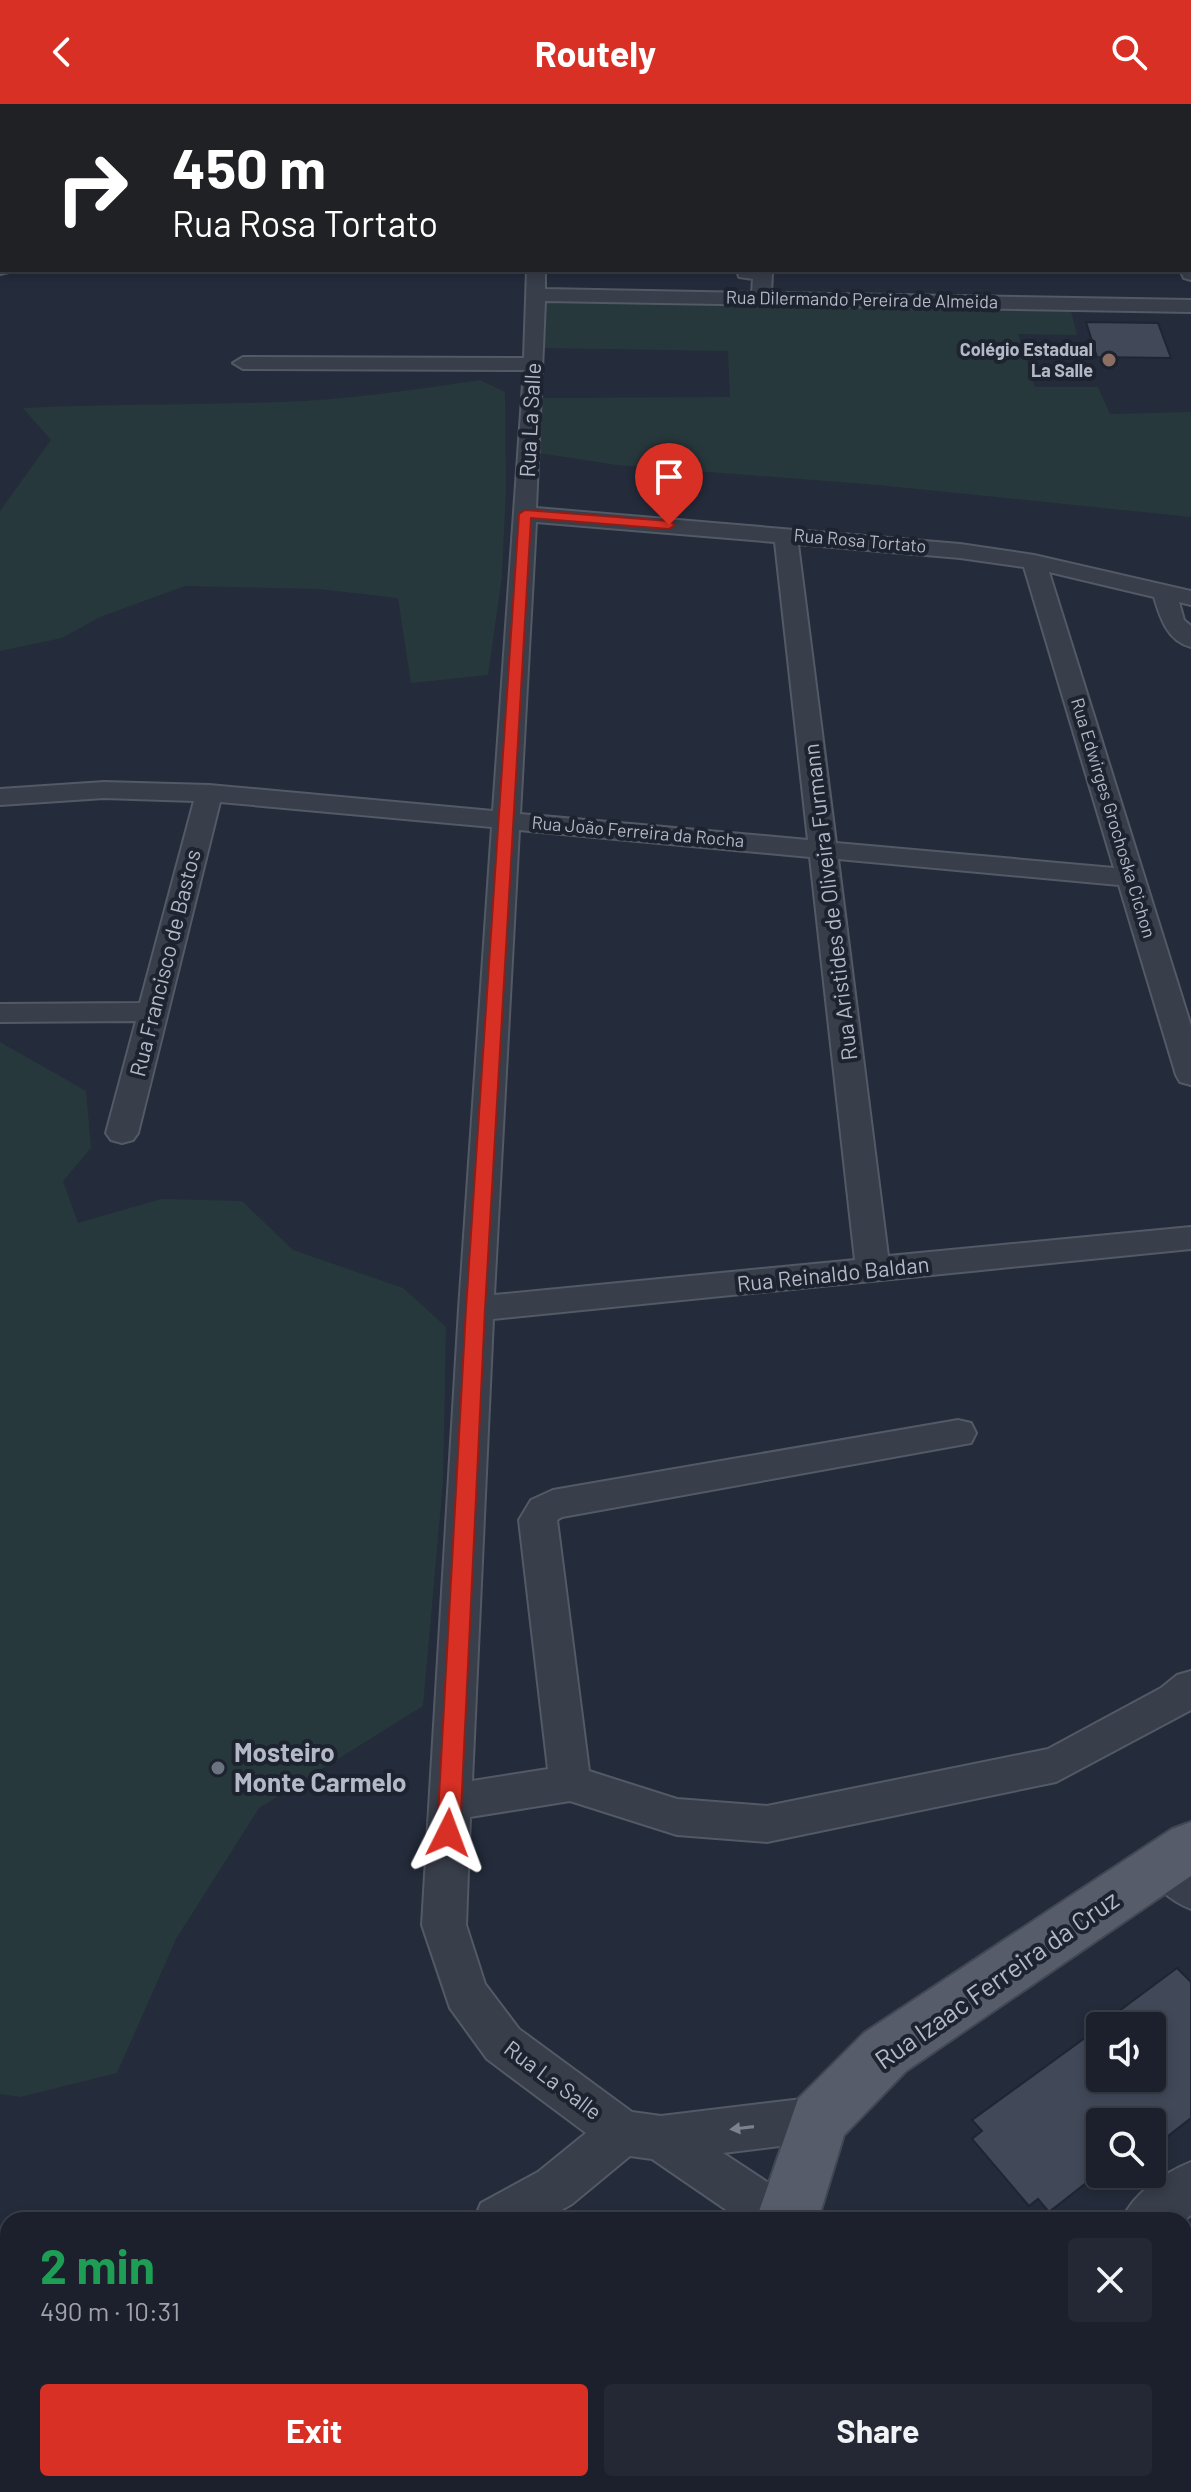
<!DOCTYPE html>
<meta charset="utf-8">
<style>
:root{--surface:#1b202c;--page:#242834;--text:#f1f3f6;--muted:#a0a3a9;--line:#393e48;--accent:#d93025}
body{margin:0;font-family:Barlow,sans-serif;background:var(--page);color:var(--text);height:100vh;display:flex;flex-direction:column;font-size:30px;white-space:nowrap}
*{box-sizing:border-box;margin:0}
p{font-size:26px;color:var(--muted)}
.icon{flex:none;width:44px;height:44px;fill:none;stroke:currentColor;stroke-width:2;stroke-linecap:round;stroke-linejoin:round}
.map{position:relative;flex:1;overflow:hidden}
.side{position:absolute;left:0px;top:2108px;width:1192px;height:280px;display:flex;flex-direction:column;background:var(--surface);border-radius:24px 24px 0 0;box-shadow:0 4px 12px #0003,0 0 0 2px var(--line)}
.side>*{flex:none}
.guide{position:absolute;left:0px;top:0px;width:1192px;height:168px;box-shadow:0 4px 12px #0003,0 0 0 2px var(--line);background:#202124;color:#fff;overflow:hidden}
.controls{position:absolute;left:1086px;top:1908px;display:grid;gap:16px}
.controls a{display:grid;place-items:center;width:80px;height:80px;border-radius:8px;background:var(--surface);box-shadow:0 4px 12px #0003,0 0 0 2px var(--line);font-size:40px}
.pin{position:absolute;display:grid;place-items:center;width:68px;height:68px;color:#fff;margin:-82px -34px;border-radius:50% 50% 50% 0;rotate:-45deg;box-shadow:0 0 8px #0007}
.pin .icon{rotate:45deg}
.me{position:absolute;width:88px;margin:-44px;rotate:3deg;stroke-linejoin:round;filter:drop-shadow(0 0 6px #0008)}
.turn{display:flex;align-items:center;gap:28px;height:168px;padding:0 40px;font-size:36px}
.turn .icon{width:104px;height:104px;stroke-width:2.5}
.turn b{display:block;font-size:56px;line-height:68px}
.round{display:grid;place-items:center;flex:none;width:84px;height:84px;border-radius:8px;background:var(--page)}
.overview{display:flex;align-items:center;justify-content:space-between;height:136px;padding:0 40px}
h1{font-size:48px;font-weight:700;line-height:60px;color:#1e9e55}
.action{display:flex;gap:16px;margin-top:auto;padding:16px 40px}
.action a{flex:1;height:92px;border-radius:8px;background:var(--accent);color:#fff;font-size:32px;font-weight:700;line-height:92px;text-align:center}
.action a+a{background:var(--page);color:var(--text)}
header{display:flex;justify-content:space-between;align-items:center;height:104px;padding:0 40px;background:var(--accent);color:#fff;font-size:36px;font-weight:700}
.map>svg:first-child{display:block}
</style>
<header><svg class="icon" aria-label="back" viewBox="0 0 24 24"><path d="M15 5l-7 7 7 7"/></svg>Routely<svg class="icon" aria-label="search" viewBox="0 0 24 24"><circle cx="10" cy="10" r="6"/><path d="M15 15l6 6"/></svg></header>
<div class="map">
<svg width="1191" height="2388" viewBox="0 0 1191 2388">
<rect width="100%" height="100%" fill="#242b3a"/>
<g fill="#27383c">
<polygon points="806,0 1191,0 1191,21 1190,2"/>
<polygon points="546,195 1071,207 1077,231 1018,230 1035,283 1098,283 1110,310 1191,308 1191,413 878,381 617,361 539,349 542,294 730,293 728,247 542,244"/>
<path d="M480,276L505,288L506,383L502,472L488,571L411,579L398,494L318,485L185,482L100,513L62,534L0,547V407L51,336L23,304C108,300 194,301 279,298C346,296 413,286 480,276Z"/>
<polygon points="0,938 86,987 91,1044 63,1077 78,1119 161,1095 242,1097 293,1146 403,1184 446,1223 443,1378 423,1602 259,1704 176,1835 117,1969 20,1993 0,1990"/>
</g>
<g fill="#414959" stroke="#1f2531" stroke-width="2">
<polygon points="1086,218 1158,219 1171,254 1097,253"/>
<polygon points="1177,1864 1191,1878 1191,2014 1168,2032 1156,2018 1100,2018 1100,2068 1049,2108 1038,2095 1029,2102 972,2035 982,2027 972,2016 1100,1923 1100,1974 1152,1974 1152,1922 1099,1922"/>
</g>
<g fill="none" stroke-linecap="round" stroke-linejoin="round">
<defs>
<g id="minor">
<polygon points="477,0 496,0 497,2 478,2"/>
<rect x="0" y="20" width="2" height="19"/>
<rect x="1190" y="31" width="1" height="10"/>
<rect x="1190" y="68" width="1" height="10"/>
<rect x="1190" y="103" width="1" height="10"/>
<polygon points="0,158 2,166 9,168 0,170"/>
<polygon points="1190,161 1191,161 1191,176 1184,174 1180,166 1190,166"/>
<path d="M527,166H545V185L752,189L753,175L739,173L737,166H770L772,170L771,189L1191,196V208L545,197L536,404L960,440L1034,451L1191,487V501L1179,498L1184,516L1191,522V543C1167,537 1160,513 1154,493L1049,468L1191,922V981L1180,978L1176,971L1119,781L838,755L888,1152L1191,1123V1145L493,1215L472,1677L548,1665L519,1416L531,1396L553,1386L958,1316L971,1319L976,1329L971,1339L562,1413L557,1416L589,1667L677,1695L767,1702L1048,1645L1161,1584L1177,1571L1191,1567V1606L1056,1678L767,1738L677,1731L570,1697L470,1713L466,1821L485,1880L519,1925L632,2008L661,2012L819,1993L835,1999L842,2015L835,2031L819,2037L723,2049L799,2099L806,2116H741L652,2055L630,2052L572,2100L544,2116H474L481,2099L538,2068L586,2029L487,1955L450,1904L422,1821L459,1205L492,723L220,698L138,1029L133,1036L122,1039L111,1036L106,1029L136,917L0,918V900L140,899L194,697L104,694L0,701V685L104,678L209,681L493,707L524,266L243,265L233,259L243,253L524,254ZM536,418L775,438L808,736L520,710ZM798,440L960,454L1024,463L1114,764L836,739ZM519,726L810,753L855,1156L494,1191Z"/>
<path d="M1163,1741L1178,1747L1191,1759V1805C1170,1797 1152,1781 1142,1760L1148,1747Z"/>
<path d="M1191,2058V2111L1184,2116H1122C1133,2089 1164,2069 1191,2058Z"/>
<polygon points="8,2308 8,2358 0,2359 0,2309"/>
<rect x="1058" y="2380" width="52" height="8"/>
</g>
<g id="major">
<polygon points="1191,1718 1191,1772 906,1967 844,2031 818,2116 756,2116 798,1995 864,1929 1172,1725"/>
<rect x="730" y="2380" width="66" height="8"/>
</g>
</defs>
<use href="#minor" stroke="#535965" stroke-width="4"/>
<use href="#major" stroke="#414753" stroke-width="4"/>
<use href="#minor" fill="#383e4a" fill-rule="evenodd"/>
<use href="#major" fill="#565c6a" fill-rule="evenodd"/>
</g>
<defs><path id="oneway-solid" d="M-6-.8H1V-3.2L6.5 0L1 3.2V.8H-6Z" transform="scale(2)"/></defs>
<use fill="#7c828e" href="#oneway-solid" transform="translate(742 2024) rotate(173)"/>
<polygon fill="#d93025" stroke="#8d1f18" stroke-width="2" points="525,406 669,417 675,421 669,425 531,414 485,1205 460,1729 456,1736 448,1739 440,1736 437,1729 466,1205 519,410"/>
<circle fill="#8d6e63" stroke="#1d232f" stroke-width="3" cx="1109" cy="256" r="8"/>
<circle fill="#6b7280" stroke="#1d232f" stroke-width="3" cx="218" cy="1664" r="8"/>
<g text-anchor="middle" stroke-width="8" stroke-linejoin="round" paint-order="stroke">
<g font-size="18" fill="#b3b9c6" stroke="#1d232f">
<text transform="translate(862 196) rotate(1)" y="6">Rua Dilermando Pereira de Almeida</text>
<text transform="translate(860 437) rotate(5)" y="6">Rua Rosa Tortato</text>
<text transform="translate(1113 714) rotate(73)" y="6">Rua Edwirges Grochoska Cichon</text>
<text transform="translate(638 728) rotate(5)" y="6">Rua João Ferreira da Rocha</text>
</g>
<g font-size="18" font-weight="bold" fill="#b3b9c6" stroke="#1d232f" text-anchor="end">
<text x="1093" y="252">Colégio Estadual<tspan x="1093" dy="21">La Salle</tspan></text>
</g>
<g font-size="22" fill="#b3b9c6" stroke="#1d232f">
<text transform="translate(530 316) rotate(-87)" y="8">Rua La Salle</text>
<text transform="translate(830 798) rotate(-97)" y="8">Rua Aristides de Oliveira Furmann</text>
<text transform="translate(165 859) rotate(-76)" y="8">Rua Francisco de Bastos</text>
<text transform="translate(833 1170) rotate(-6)" y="8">Rua Reinaldo Baldan</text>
<text transform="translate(553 1976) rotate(37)" y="8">Rua La Salle</text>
</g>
<g font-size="26" font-weight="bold" fill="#b3b9c6" stroke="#1d232f" text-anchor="start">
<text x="234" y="1658">Mosteiro<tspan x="234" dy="30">Monte Carmelo</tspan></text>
</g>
<g font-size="26" fill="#b3b9c6" stroke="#1d232f">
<text transform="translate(997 1876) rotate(-35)" y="9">Rua Izaac Ferreira da Cruz</text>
</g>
</g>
</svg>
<div class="controls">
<a><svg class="icon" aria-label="sound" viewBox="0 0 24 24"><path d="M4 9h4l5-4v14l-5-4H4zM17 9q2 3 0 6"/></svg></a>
<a><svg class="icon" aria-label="search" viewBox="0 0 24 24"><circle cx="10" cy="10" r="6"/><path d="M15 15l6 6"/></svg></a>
</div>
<div class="pin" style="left:669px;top:421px;background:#d93025"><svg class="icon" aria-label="arrive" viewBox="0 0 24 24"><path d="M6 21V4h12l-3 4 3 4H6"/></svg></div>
<svg class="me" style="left:448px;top:1729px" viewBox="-20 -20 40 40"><path d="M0-17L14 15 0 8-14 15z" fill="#d93025" stroke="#fff" stroke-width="4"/></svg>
<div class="guide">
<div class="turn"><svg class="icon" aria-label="right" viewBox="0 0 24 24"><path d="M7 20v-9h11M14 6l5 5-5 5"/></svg><div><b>450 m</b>Rua Rosa Tortato</div></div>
</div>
<section class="side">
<div class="overview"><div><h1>2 min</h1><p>490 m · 10:31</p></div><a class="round"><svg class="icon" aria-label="close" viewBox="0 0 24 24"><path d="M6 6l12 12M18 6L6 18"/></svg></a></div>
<div class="action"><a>Exit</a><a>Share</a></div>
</section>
</div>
